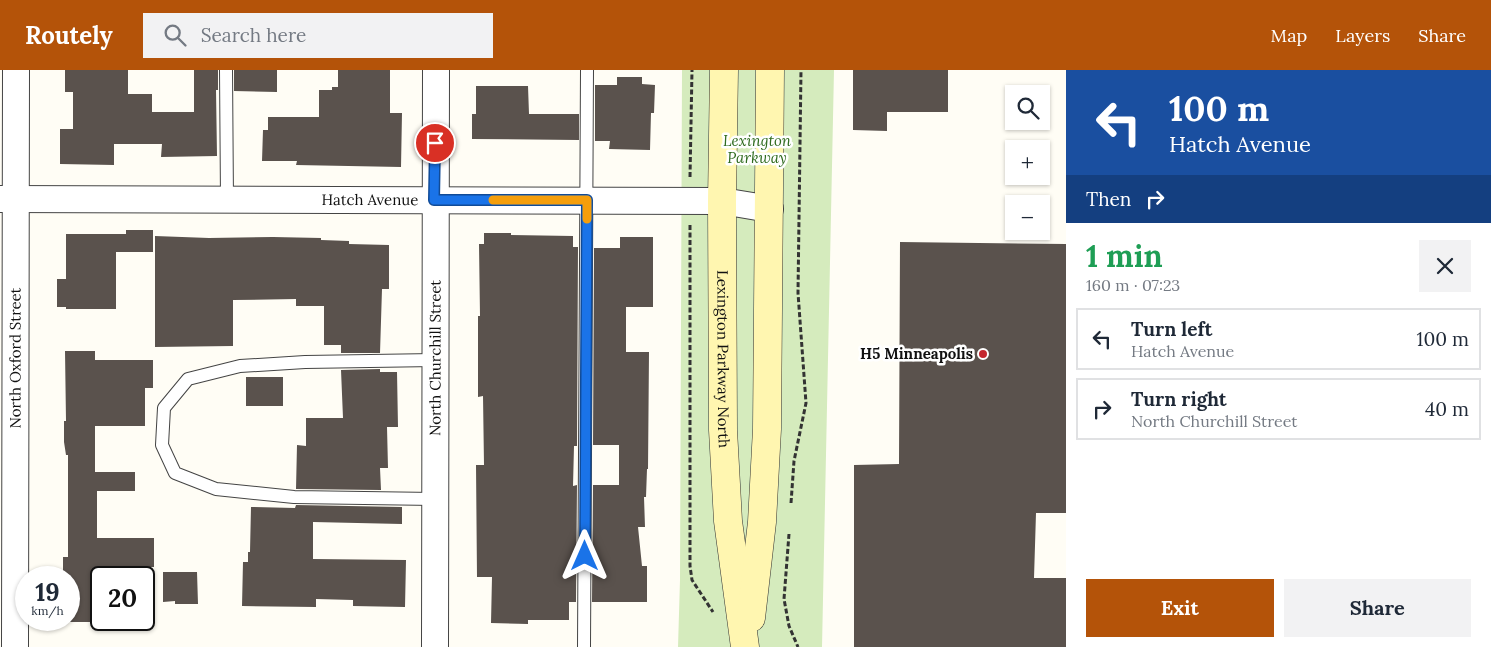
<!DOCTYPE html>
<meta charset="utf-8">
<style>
:root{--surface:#fff;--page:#f2f2f3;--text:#1f2937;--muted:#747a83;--line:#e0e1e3;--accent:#b45309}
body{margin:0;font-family:Lora,serif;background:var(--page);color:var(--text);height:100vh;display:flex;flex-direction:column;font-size:19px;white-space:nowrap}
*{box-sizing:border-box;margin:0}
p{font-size:16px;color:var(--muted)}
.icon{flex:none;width:28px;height:28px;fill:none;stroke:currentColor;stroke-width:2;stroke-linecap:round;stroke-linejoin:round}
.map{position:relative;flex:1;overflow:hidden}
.details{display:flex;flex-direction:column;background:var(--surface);width:425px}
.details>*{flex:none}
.guide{background:#1a4fa0;color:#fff;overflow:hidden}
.buttons{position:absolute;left:1005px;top:15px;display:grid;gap:10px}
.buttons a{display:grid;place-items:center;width:45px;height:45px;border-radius:0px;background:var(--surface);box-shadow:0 1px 4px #0004;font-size:25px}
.speed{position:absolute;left:15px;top:496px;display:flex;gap:10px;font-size:25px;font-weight:700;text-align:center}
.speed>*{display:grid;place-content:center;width:65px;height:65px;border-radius:50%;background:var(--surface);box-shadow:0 1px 4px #0004;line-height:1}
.speed small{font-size:12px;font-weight:400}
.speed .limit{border:2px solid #111;border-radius:8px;background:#fff;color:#111}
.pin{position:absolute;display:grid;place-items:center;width:42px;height:42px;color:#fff;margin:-21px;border:2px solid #fff;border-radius:50%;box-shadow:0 1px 5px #0007}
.me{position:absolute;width:55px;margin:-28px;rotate:0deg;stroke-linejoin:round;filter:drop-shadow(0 0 4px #0008)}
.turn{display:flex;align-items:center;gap:18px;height:105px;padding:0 20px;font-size:22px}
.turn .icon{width:65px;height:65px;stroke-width:2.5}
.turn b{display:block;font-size:35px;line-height:42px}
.then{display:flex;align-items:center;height:48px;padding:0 20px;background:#0003;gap:10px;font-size:19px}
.round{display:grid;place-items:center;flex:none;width:52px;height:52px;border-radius:0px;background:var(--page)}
.headline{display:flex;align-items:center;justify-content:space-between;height:85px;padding:0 20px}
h1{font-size:30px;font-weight:800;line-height:38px;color:#1e9e55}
.button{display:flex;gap:10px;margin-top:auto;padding:10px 20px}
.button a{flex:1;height:58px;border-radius:0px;background:var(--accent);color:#fff;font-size:20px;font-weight:800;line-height:58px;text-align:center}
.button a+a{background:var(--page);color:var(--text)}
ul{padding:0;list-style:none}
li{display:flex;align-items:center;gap:15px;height:62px;margin:0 10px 8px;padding:0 10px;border:2px solid var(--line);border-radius:0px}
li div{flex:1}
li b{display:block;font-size:19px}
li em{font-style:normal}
header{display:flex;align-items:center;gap:30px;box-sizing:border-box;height:70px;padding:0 25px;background:var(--accent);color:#fff}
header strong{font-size:24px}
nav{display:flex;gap:28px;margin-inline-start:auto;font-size:18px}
.search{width:350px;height:45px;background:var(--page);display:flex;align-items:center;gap:12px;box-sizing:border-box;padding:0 18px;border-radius:0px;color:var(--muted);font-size:19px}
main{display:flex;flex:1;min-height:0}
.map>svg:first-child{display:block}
</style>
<header>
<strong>Routely</strong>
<div class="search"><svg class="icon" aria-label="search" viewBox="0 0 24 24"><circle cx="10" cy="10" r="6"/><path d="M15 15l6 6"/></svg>Search here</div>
<nav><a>Map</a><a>Layers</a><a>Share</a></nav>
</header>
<main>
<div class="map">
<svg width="1066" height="577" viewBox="0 0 1066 577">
<rect width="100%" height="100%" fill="#fffdf5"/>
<polygon fill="#d5ebbd" points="682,0 834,0 822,577 678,577 680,510"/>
<g fill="#5a524d">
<polygon points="65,0 128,0 128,24 152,24 152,42 194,42 194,0 218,0 218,20 216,20 217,86 161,87 162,74 114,74 114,95 60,94 60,59 73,59 73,22 65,22"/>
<polygon points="234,0 277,0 277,22 234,21"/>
<polygon points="338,0 390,0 390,43 402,43 401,97 296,95 297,91 262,91 263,60 268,60 268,47 319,47 319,20 332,20 332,17 338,17"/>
<polygon points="853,0 948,0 948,42 887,42 887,61 853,60"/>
<polygon points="617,7 642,7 642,14 655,15 654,43 651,43 650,80 609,79 610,71 595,71 595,15 617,15"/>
<polygon points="476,16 528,16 529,44 579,44 579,70 472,69 472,44 476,44"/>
<polygon points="126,160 153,160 153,182 116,182 116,239 66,239 66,237 57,237 57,209 66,209 66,164 126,164"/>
<polygon points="484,163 511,163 511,165 573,166 573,177 578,177 577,376 574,376 573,416 577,415 576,532 569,532 569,550 528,550 528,554 491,553 492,507 477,507 476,395 484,395 483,326 478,327 478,246 480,246 479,174 484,174"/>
<polygon points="155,166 209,168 273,167 321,168 321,170 349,171 349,174 389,175 389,219 382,219 380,283 341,283 341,275 324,275 324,236 296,236 296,229 233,230 233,276 155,277"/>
<polygon points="620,167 653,167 653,237 626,237 626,282 649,282 648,399 647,399 646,427 644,427 645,457 638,457 642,496 647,496 647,532 592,532 593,415 619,415 619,375 593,375 594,178 620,178"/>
<polygon points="900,172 1066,174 1066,443 1036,443 1034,508 1066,508 1066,577 854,577 854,395 899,394"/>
<polygon points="65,281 95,281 95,290 153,290 153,318 145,318 145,356 95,356 95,402 135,402 135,421 97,421 97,468 154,468 154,497 117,498 117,508 101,508 101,552 69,552 69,508 63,508 63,487 68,487 68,385 66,385 64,372 64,351 66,351"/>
<polygon points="380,299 380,302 397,302 398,357 387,357 388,398 380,398 381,420 296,419 297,375 306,376 306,348 343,348 341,300"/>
<rect x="246" y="307" width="37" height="29"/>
<polygon points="296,435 402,437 402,454 313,452 313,489 406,490 405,537 353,536 353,530 316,529 316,537 242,536 243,492 248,492 248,482 250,482 251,437 295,438"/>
<polygon points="163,502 197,502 198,534 175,534 175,531 163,532"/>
</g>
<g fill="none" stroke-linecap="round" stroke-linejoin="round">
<defs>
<g id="lane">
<polyline points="226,0 227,130"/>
<polyline points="435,429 294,427 216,419 175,403 162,375 164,338 188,309 240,296 305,292 435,290"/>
<polyline points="584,577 587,0"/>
</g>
<g id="street">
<path id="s1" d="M0,129L722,131L770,139"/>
<path id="s2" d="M15,577L16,0"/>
<path id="s3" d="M435,577L436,0"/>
</g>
<g id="secondary">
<path id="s4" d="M724,0L722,131L723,360L728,451L745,577"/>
<polyline points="751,548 762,452 767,359 770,0"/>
</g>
</defs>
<use href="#lane" stroke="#444" stroke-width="14"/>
<use href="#street" stroke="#444" stroke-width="28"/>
<use href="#secondary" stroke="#333" stroke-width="29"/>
<g stroke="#333" stroke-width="3" stroke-dasharray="5 2.5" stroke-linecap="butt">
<polyline points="690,107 692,0"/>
<polyline points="690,155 690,496 692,510 713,542"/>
<polyline points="791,433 794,391 806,333 798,223 801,0"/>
<polyline points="789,464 784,529 789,556 798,577"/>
</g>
<use href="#lane" stroke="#fff" stroke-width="12"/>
<use href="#street" stroke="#fff" stroke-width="26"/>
<use href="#secondary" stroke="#fff6b0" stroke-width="28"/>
</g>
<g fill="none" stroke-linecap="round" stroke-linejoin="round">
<defs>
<polyline id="route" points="435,73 434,130 587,130 585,486"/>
</defs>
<use href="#route" stroke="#114b97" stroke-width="12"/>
<use href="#route" stroke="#1a73e8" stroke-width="9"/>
<polyline stroke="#f59e0b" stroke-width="9" points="493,130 587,130 587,149"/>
</g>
<circle fill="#c4262e" stroke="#fff" stroke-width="2" cx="983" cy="284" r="5"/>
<g text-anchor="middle" stroke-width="5" stroke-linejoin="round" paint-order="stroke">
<g font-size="15" font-style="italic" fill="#2f6b1f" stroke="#fff">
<text x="757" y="76">Lexington<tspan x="757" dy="17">Parkway</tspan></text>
</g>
<g font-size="15" fill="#111" stroke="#fff">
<text dy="5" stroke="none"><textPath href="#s1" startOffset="370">Hatch Avenue</textPath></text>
<text dy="5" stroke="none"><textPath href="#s2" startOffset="289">North Oxford Street</textPath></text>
<text dy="5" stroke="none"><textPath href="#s3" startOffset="289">North Churchill Street</textPath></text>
<text dy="5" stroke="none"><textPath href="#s4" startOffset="289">Lexington Parkway North</textPath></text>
</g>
<g font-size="15" font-weight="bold" fill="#111" stroke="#fff" text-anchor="end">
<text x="973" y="289">H5 Minneapolis</text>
</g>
</g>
</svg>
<div class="buttons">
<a><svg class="icon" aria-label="search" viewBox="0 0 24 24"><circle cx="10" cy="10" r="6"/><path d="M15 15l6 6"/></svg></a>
<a>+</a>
<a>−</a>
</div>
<div class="speed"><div>19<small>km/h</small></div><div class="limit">20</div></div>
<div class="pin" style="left:435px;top:73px;background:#d93025"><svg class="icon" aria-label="arrive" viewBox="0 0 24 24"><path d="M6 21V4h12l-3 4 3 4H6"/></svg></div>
<svg class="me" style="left:585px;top:486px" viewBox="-20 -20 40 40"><path d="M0-17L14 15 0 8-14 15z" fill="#1a73e8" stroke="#fff" stroke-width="4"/></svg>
</div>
<section class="details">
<div class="guide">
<div class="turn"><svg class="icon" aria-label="left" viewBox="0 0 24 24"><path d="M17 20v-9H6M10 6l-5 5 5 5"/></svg><div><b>100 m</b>Hatch Avenue</div></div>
<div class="then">Then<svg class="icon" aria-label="right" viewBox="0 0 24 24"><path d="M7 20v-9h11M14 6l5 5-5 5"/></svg></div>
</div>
<div class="headline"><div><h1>1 min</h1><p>160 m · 07:23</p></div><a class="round"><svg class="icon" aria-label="close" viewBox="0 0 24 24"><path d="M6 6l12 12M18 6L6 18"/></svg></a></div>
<ul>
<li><svg class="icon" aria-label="left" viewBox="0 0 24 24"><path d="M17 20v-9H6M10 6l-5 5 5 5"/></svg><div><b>Turn left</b><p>Hatch Avenue</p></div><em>100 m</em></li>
<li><svg class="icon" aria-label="right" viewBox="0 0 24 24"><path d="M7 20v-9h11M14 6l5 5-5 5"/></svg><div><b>Turn right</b><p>North Churchill Street</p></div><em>40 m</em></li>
</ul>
<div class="button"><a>Exit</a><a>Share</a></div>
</section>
</main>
